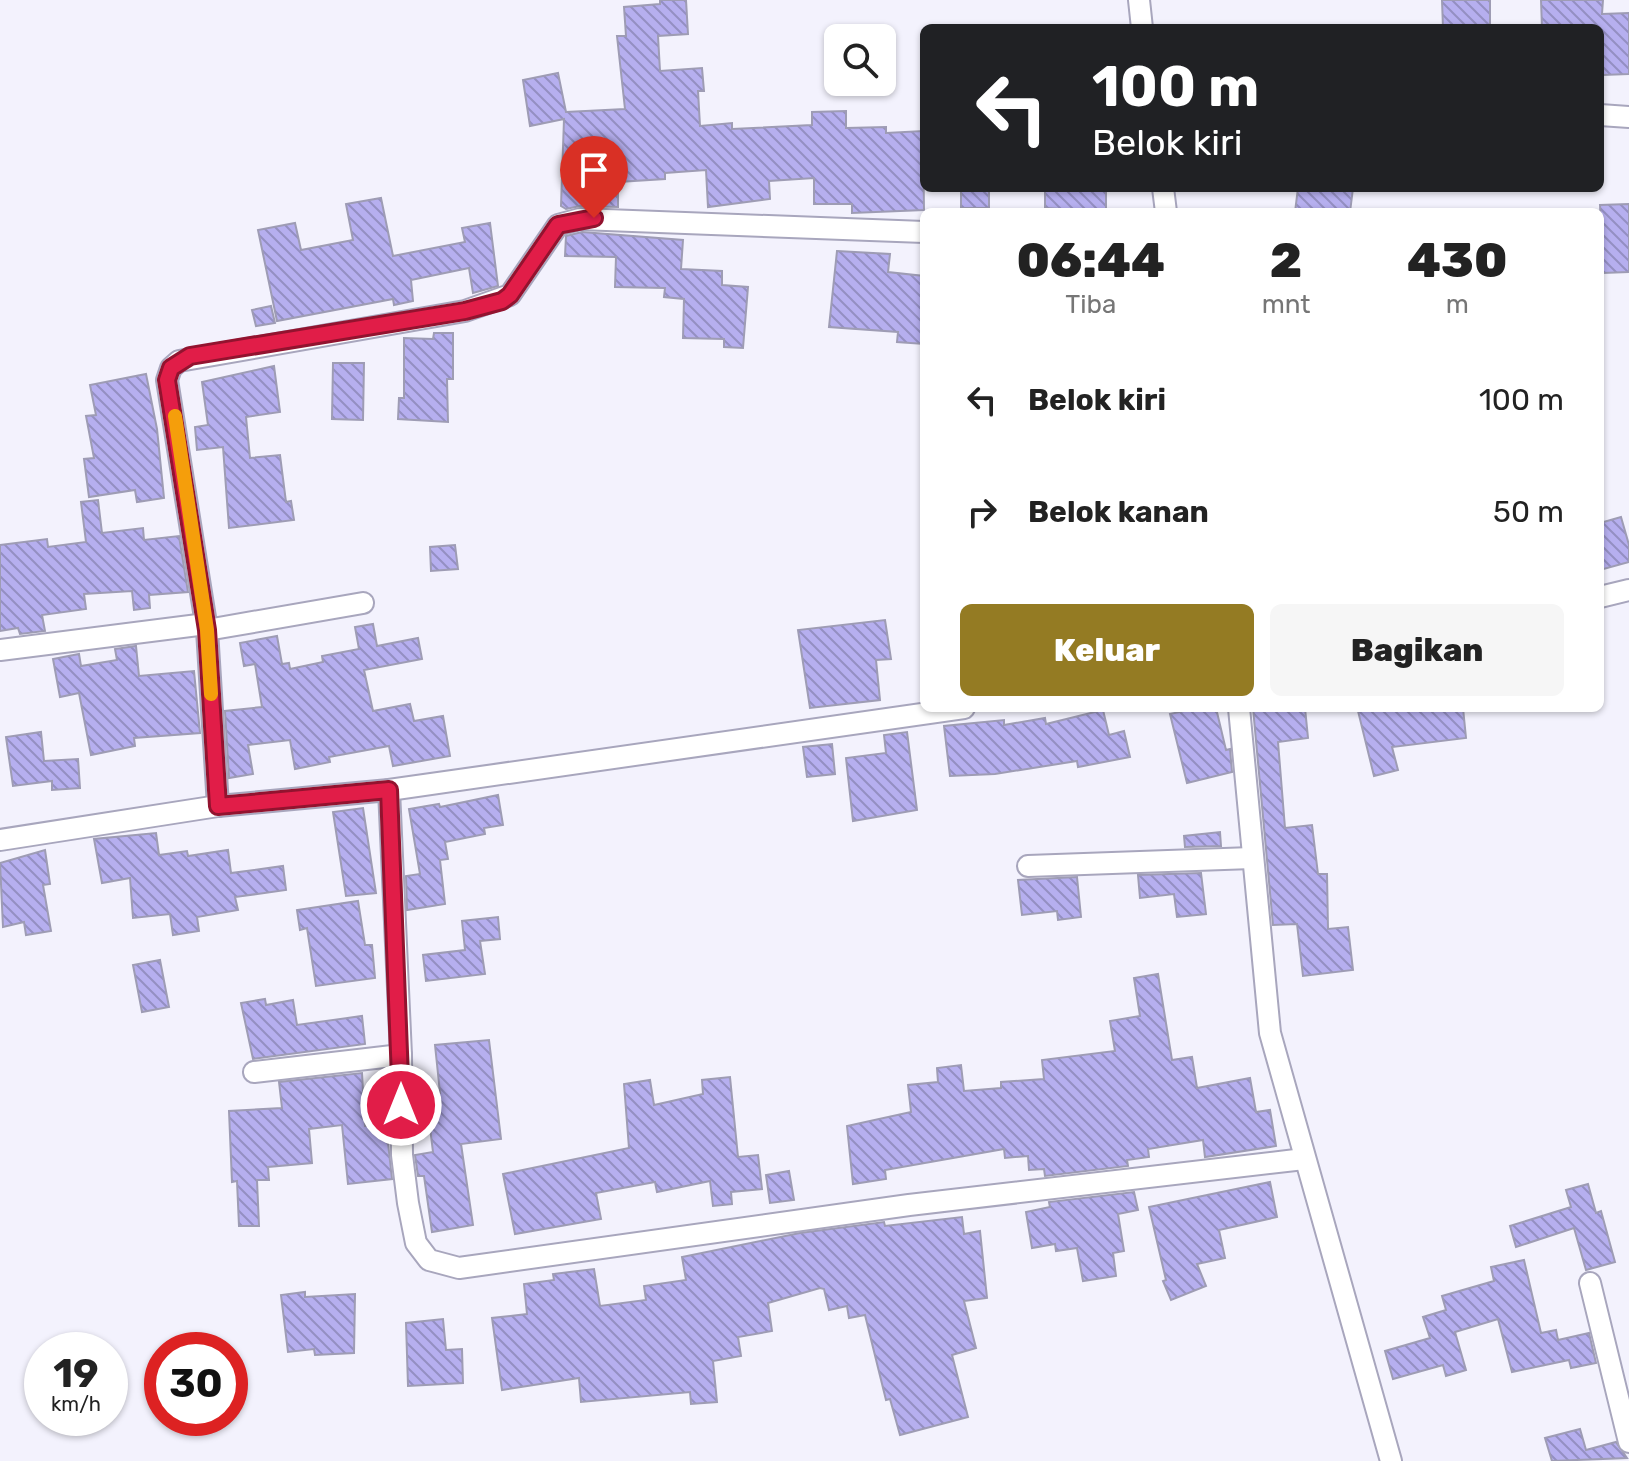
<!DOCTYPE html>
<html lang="id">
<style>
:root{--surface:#fff;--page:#f6f6f6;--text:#222;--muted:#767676;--accent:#947b23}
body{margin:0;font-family:Rubik,sans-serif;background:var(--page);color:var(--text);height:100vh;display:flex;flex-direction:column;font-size:30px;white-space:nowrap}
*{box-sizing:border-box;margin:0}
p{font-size:26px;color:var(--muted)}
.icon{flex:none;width:44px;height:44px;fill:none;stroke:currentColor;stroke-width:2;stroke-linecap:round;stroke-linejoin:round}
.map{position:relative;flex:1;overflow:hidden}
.side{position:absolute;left:920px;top:208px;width:684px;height:504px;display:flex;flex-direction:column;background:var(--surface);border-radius:12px;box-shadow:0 2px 6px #0004}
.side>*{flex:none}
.banner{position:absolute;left:920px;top:24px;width:684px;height:168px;border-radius:12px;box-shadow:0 2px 6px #0004;background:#202124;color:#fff;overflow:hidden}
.controls{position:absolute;left:824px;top:24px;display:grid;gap:16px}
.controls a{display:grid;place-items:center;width:72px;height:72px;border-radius:12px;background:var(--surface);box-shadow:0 2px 6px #0004;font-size:40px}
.speed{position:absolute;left:24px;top:1332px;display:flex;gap:16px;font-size:40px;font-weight:700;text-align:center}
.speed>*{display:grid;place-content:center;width:104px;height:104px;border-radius:50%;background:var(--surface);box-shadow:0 2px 6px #0004;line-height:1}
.speed small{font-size:20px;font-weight:400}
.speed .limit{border:12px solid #d22;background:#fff;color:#111}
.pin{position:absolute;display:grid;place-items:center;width:68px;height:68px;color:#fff;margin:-82px -34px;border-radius:50% 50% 50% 0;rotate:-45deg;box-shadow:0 0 8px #0007}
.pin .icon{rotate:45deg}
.me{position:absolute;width:88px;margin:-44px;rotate:0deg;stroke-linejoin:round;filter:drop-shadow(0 0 6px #0008)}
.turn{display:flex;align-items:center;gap:28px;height:168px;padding:0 40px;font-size:36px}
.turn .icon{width:104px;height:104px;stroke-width:2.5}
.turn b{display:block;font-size:56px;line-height:68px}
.eta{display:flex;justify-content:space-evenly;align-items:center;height:136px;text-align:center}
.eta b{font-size:48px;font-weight:800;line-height:56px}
.action{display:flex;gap:16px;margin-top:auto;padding:16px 40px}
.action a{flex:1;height:92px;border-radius:12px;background:var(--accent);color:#fff;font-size:32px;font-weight:800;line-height:92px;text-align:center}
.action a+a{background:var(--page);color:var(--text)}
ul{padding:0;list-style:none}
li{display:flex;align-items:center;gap:24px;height:112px;padding:0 40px}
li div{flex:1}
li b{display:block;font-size:30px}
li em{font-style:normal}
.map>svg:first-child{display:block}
</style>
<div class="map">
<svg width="1629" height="1461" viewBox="0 0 1629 1461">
<defs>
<pattern id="building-back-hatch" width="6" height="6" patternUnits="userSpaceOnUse" patternTransform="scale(2)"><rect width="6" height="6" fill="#b6afef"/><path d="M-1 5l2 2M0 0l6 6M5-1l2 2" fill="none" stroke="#948fc2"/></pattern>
</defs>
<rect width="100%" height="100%" fill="#f3f2fd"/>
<g fill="url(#building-back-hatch)" stroke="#9e9cb4" stroke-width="2">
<polygon points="660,0 686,0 688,34 658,36 660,71 702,68 704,91 698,91 700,126 732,123 732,129 812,125 812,112 846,111 846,128 886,127 886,133 923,131 924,210 852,213 852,204 814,204 814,178 769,181 770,199 708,207 706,170 665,173 665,179 618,182 618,207 580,206 566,209 561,206 564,119 530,126 523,80 558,73 566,112 625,109 617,36 626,36 624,7 660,4"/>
<polygon points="1442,0 1490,0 1490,27 1443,28"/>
<polygon points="1541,0 1603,0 1602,14 1629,13 1629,74 1603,75 1600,28 1542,28"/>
<rect x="961" y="188" width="28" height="20"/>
<polygon points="1045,188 1106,188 1106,212 1045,208"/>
<polygon points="1298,188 1353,188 1350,212 1295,212"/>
<polygon points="381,198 393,256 465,242 462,228 490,223 498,286 473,293 469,268 411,280 413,301 394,305 393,299 277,321 258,230 295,223 301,250 353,240 346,204"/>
<polygon points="1629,204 1629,272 1603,273 1600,205"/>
<polygon points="582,232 683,240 681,269 722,271 722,285 748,287 743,348 724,347 724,339 683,338 684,299 664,297 665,288 615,287 616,257 565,256 566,236"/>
<polygon points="837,251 890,254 888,272 924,276 924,344 897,342 898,332 829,327"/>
<polygon points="271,306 275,323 256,326 252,310"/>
<polygon points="434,333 453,333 453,379 447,379 448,422 398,419 399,398 404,398 404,338 433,339"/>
<polygon points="333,363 364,363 363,420 332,419"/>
<polygon points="274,366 280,412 246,417 250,458 280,455 286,502 291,501 294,520 229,528 223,447 197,450 195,427 208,425 202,382"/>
<polygon points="146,374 157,429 164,498 137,502 135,490 89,497 84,459 94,458 86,416 96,415 90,385"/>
<polygon points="98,500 102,533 143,528 144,540 179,536 188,592 149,595 150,608 134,610 132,591 84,594 86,609 42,615 45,631 20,634 18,628 0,631 0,545 47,539 48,547 86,542 81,502"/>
<polygon points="1621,517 1629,545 1629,562 1600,570 1600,523"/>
<polygon points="455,545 458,569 431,571 430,547"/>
<polygon points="885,620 891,659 876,660 880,700 810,708 798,630"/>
<polygon points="373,624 377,646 418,638 422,659 364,670 373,711 410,704 414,721 443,716 450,756 393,766 389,746 329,757 330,762 295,769 290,740 248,745 253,774 229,778 225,711 262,707 255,664 244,666 240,643 277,636 282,664 289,663 290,669 323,662 322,656 359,649 355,627"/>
<polygon points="136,646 139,676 194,671 200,733 134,738 135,746 91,755 79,693 60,697 53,659 79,654 81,666 117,660 115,649"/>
<polygon points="1198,708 1216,708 1226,750 1230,749 1232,772 1187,783 1170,714"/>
<polygon points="1253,708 1305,708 1308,738 1278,742 1285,828 1312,825 1318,874 1327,874 1328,929 1348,927 1353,970 1303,976 1297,924 1273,925"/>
<polygon points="1369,708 1463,708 1466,738 1392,747 1398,770 1374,776 1358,711"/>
<polygon points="1103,710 1109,735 1124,731 1130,757 1078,767 1077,761 995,774 950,776 944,726 1004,720 1004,725 1045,718 1046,724"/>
<polygon points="41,732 44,761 78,759 80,788 52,790 52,781 13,786 6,737"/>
<polygon points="907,732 917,810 853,821 846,758 886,753 884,735"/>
<polygon points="832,744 835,774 807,777 803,747"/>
<polygon points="498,795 503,825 484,828 485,834 445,842 448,859 440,860 445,904 407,910 406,876 420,874 409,809 439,804 440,807"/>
<polygon points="363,808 376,893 346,896 333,812"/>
<polygon points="1220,832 1221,846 1185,847 1184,836"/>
<polygon points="156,833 159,855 187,851 188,856 228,850 231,873 283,866 286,890 235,897 238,910 197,917 199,931 173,935 170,914 133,918 130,878 102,883 94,839"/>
<polygon points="45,850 50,884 43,885 51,931 26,935 24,922 3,927 0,863"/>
<polygon points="1201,873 1206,914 1177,917 1174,894 1140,898 1138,875"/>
<polygon points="1077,877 1081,917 1058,920 1057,911 1022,915 1018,880"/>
<polygon points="358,901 365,945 372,945 375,978 316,986 307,928 300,930 297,910"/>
<polygon points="498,917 500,939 480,941 485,974 426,981 423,955 465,950 462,921"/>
<polygon points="160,960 169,1007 142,1012 133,965"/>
<polygon points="1158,974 1172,1060 1192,1057 1197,1088 1250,1078 1256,1112 1270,1110 1276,1146 1205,1157 1203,1140 1148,1149 1149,1157 1127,1160 1128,1166 1045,1176 1044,1169 1029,1170 1028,1156 1005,1158 1004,1149 885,1170 886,1179 853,1184 847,1126 911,1112 908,1085 938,1082 937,1068 961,1065 964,1091 1001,1088 1001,1082 1044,1079 1042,1060 1115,1051 1110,1021 1140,1016 1134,978"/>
<polygon points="265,999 266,1005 293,1000 297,1025 362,1016 365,1044 253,1059 241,1003"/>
<polygon points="489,1040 501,1139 461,1144 473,1225 432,1232 424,1176 418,1176 415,1155 433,1152 426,1095 440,1093 435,1045"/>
<polygon points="362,1073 365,1126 386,1125 392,1179 348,1184 342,1125 309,1129 312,1163 268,1167 269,1180 257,1180 259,1226 239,1226 237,1181 232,1182 229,1111 282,1108 279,1082"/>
<polygon points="730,1077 738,1157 758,1155 762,1189 731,1192 732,1204 713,1206 710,1181 657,1192 655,1182 596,1193 601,1219 515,1234 503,1174 629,1148 624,1084 650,1080 654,1105 703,1094 702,1080"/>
<polygon points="789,1171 794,1200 770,1203 766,1175"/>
<polygon points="1270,1182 1277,1217 1219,1230 1225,1258 1197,1264 1206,1286 1171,1300 1163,1281 1166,1280 1149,1207"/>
<polygon points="1588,1184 1596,1213 1601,1211 1615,1262 1586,1270 1574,1228 1516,1247 1510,1226 1571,1207 1566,1190"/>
<polygon points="1134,1192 1138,1210 1118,1214 1124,1251 1113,1253 1116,1276 1083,1281 1077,1248 1056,1251 1055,1244 1032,1248 1026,1212 1050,1207 1049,1202"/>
<polygon points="962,1217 964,1234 980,1231 987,1298 964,1301 976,1348 952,1355 968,1417 900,1435 890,1399 886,1400 865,1315 849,1318 847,1306 829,1310 824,1289 820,1288 768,1303 772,1331 738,1337 741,1356 713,1361 717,1402 691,1404 690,1392 581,1402 579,1378 502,1390 492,1318 527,1314 524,1284 554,1280 553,1274 594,1269 600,1306 646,1300 644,1286 686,1280 682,1257 800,1233 884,1222 885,1226"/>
<polygon points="1524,1260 1541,1333 1556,1330 1558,1340 1589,1333 1596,1363 1571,1368 1569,1360 1512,1372 1498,1319 1455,1332 1466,1370 1446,1376 1443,1365 1393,1379 1385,1351 1430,1338 1423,1317 1446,1310 1442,1296 1494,1281 1491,1267"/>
<polygon points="305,1292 305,1297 355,1294 354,1353 315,1355 314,1349 288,1352 281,1295"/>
<polygon points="443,1319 446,1350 462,1349 463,1383 408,1386 406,1323"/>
<polygon points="1580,1429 1586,1450 1616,1442 1627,1458 1552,1461 1545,1438"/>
</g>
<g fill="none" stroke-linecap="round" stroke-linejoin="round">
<defs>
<g id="minor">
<polyline points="1139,0 1142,28"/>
<polyline points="1600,115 1629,117"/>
<polyline points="1163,188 1166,212"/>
<polyline points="1600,597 1629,590"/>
<polyline points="207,630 363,603"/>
<polyline points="0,650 206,624"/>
<polyline points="1239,708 1270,1033 1391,1461"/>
<polyline points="389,790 401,1055 402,1155 408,1203 416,1243 429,1260 459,1268 909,1205 1304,1159"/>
<polyline points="218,806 207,630 167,380 171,368 179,361 465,311 510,295 558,225 580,219 924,232"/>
<polyline points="0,840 218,806 389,790 964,708"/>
<polyline points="1028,866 1252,858"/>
<polyline points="254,1072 401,1055"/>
<polyline points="1590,1283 1629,1442"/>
</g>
</defs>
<use href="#minor" stroke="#a8a6bd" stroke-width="24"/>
<use href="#minor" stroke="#fff" stroke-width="20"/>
</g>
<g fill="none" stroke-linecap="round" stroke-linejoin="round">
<defs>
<polyline id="route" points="401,1105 389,790 218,806 207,630 167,380 171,368 190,356 465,311 502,301 510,295 558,225 594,218"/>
</defs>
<use href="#route" stroke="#92132f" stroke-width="20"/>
<use href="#route" stroke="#e11d48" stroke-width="14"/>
<polyline stroke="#f59e0b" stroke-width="14" points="175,416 207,630 211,694"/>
</g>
</svg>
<div class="controls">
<a><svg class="icon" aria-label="search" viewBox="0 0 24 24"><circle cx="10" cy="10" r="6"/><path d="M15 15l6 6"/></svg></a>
</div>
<div class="speed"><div>19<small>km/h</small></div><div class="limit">30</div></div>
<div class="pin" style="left:594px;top:218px;background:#d93025"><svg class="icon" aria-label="arrive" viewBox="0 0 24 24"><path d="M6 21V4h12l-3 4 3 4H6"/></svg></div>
<svg class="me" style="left:401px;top:1105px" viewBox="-20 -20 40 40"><circle r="17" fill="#e11d48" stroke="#fff" stroke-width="3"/><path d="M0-11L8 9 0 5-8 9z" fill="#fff"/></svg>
<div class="banner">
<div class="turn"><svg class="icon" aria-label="left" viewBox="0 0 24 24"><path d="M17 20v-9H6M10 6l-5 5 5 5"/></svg><div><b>100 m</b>Belok kiri</div></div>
</div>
<section class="side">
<div class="eta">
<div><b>06:44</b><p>Tiba</p></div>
<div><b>2</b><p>mnt</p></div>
<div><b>430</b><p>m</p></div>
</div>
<ul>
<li><svg class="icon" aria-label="left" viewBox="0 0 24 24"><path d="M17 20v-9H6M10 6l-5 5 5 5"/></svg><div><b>Belok kiri</b></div><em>100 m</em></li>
<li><svg class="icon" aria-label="right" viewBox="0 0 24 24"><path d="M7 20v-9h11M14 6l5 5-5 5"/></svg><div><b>Belok kanan</b></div><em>50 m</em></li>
</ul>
<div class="action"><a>Keluar</a><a>Bagikan</a></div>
</section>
</div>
